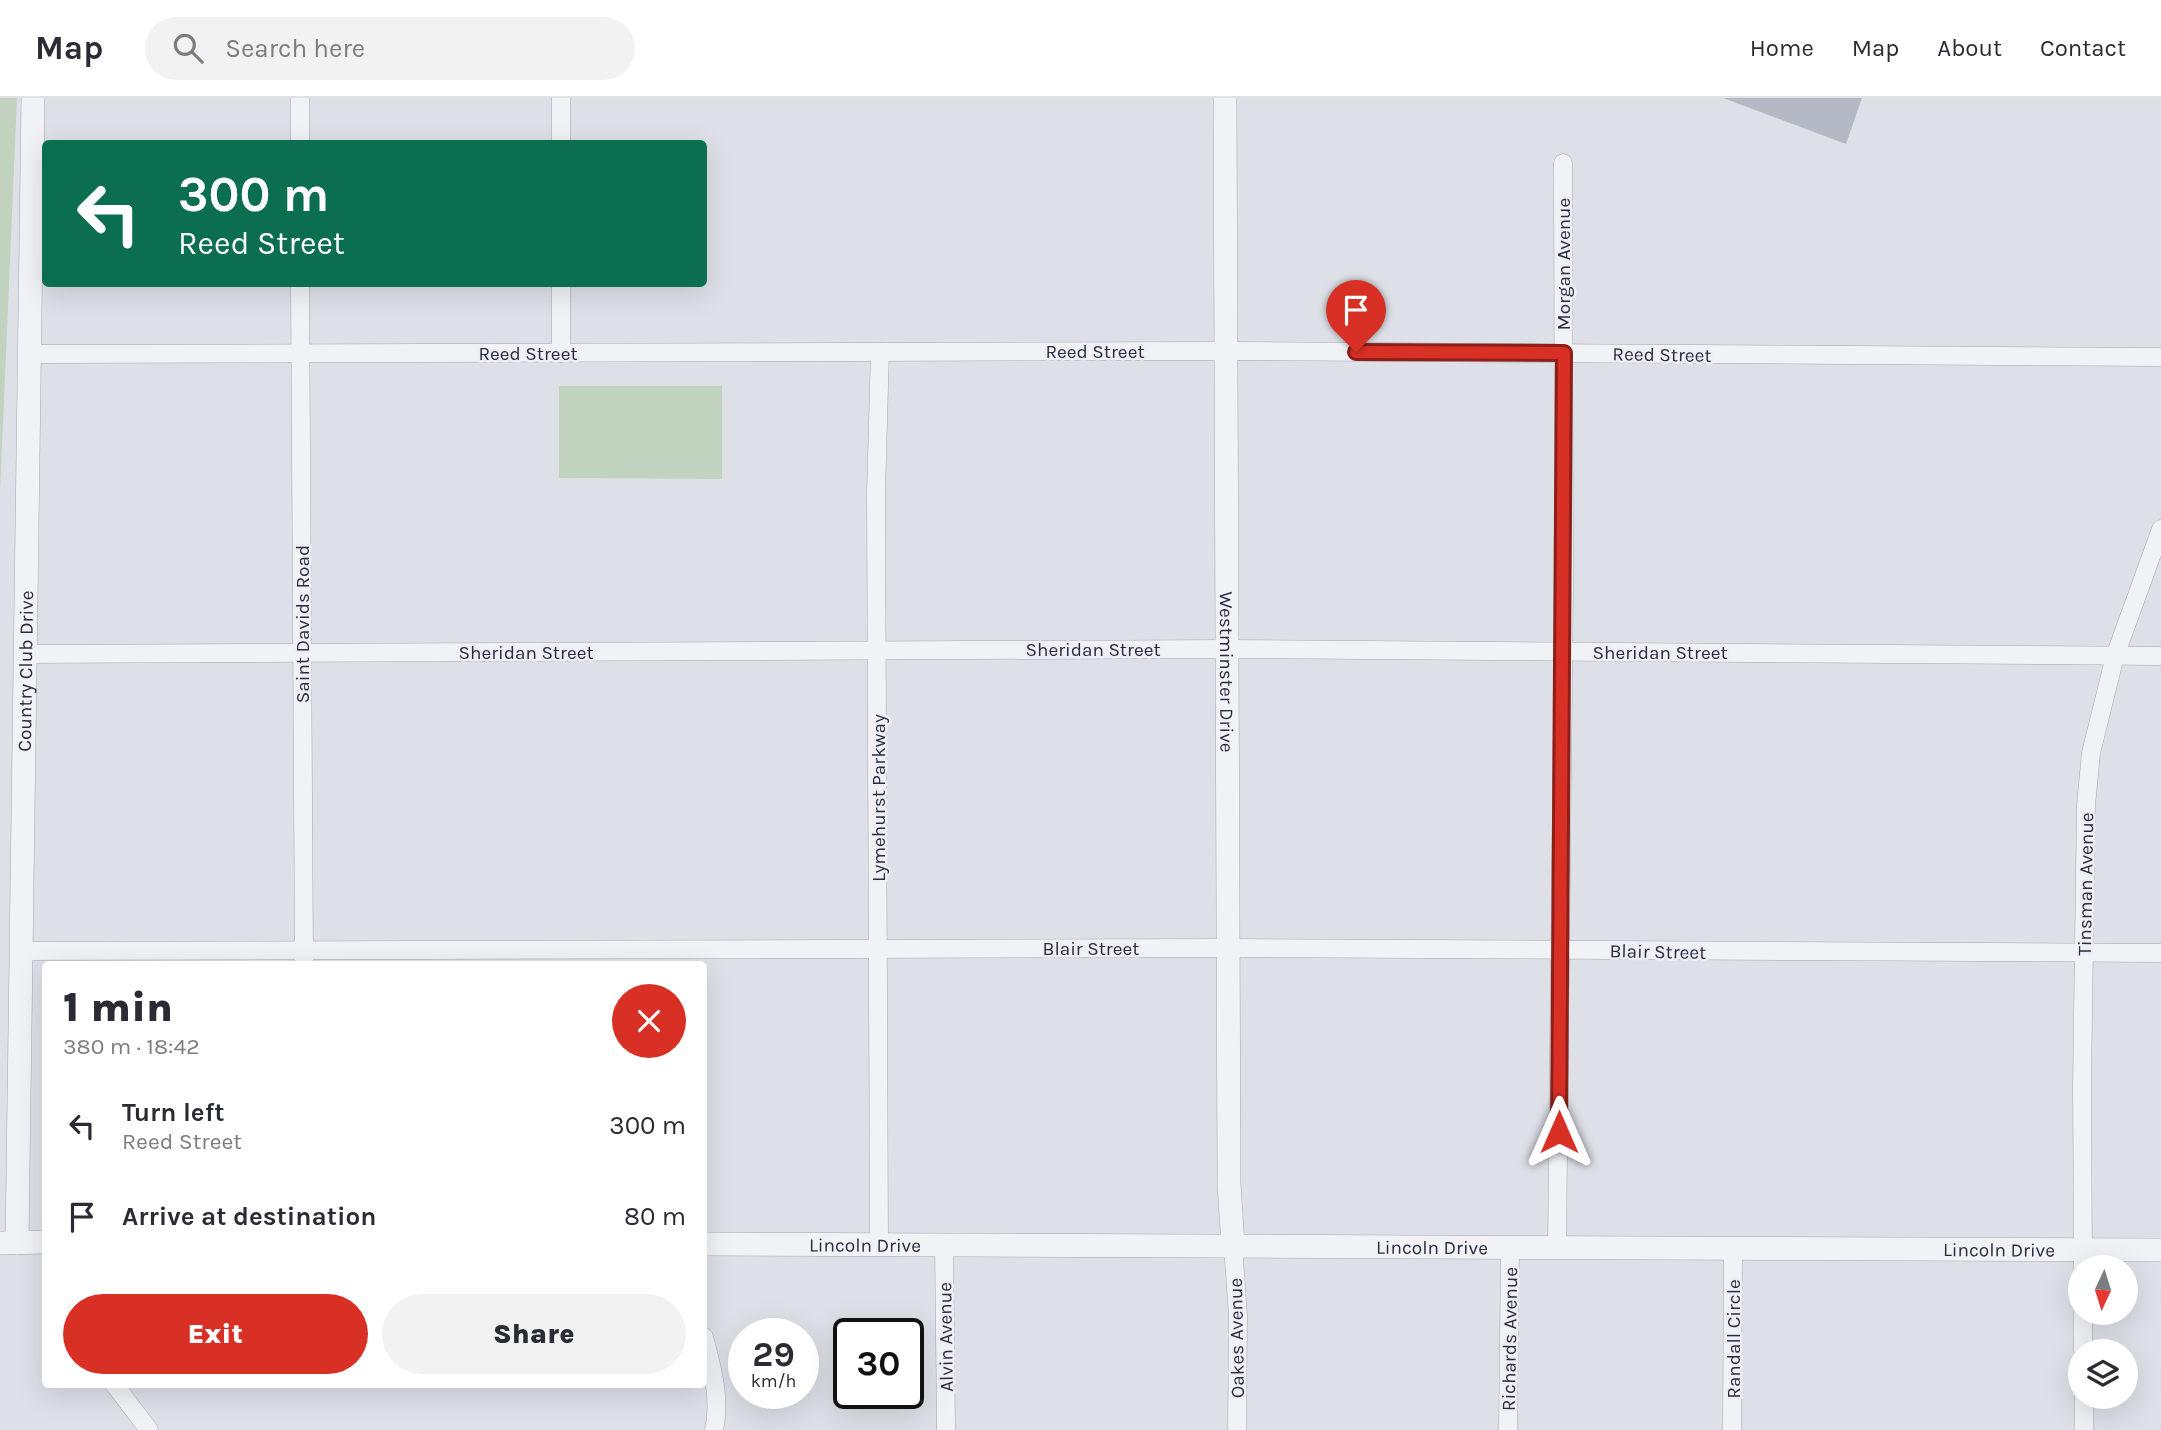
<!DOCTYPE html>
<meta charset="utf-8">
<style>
:root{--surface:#fff;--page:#f2f2f3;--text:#2b2b33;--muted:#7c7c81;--line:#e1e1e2;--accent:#d93025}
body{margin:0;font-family:Karla,sans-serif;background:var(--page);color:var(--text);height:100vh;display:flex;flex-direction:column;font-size:26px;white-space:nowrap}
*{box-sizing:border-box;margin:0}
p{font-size:23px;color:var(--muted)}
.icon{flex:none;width:38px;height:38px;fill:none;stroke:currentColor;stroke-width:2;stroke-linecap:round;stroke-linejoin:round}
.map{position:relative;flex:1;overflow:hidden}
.sheet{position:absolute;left:42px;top:863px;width:665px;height:427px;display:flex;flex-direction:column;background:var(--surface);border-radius:7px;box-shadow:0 7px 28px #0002}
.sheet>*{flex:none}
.guide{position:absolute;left:42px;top:42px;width:665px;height:147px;border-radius:7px;box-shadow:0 7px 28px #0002;background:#0b6e4f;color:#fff;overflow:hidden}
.needle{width:46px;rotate:184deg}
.tools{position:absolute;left:2068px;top:1157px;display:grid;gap:14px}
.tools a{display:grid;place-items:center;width:70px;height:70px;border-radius:50%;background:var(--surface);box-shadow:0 7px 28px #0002;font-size:35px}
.speed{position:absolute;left:728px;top:1220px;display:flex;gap:14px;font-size:35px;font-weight:700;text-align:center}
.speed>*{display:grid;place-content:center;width:91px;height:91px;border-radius:50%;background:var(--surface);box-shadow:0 7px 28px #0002;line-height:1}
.speed small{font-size:18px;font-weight:400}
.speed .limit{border:4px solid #111;border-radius:10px;background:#fff;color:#111}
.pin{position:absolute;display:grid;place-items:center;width:60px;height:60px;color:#fff;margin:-72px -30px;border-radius:50% 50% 50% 0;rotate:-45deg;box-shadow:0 0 7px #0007}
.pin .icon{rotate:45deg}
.me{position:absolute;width:77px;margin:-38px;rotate:0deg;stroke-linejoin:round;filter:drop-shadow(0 0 5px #0008)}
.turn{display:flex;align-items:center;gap:24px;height:147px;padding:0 21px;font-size:32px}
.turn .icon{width:91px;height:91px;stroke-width:2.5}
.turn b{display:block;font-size:49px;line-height:60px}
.round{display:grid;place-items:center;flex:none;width:74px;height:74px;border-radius:37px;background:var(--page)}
.head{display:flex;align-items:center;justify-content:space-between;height:119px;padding:0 21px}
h1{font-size:42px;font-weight:800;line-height:52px}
.primary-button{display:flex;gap:14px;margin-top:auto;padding:14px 21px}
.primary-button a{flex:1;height:80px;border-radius:42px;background:var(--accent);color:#fff;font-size:28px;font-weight:800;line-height:80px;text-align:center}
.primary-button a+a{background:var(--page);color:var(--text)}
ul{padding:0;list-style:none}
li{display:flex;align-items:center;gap:21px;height:91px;padding:0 21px}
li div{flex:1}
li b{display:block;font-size:26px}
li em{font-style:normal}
header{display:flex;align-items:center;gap:42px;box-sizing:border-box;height:98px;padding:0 35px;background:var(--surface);border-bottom:2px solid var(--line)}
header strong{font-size:33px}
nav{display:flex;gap:38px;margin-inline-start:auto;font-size:24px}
.search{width:490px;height:63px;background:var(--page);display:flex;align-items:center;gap:18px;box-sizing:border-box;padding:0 24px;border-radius:38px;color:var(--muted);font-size:26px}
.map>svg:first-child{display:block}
</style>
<header>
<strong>Map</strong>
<div class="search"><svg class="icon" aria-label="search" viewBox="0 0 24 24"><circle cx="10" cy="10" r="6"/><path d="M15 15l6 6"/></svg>Search here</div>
<nav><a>Home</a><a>Map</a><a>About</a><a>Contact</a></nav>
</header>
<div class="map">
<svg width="2161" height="1332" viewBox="0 0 2161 1332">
<rect width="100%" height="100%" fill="#dee0e8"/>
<g fill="#c1d2bf">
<polygon points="0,0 17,0 0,395"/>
<polygon points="559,288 722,288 722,381 559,380"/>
</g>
<polygon fill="#b5b9c5" points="1723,0 1862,0 1846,46"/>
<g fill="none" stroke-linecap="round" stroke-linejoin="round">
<defs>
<g id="minor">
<polyline points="300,0 300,46"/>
<polyline points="561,0 561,46"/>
<polyline points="300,186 304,866"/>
<polyline points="561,186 561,255"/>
<polyline points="29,256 1226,253 2161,259"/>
<polyline points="24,556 1227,551 2161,558"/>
<polyline points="21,853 1228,850 2161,855"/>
<polyline points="879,1146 876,394 880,254"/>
<polyline points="944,1146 946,1332"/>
<polyline points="1233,1147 1238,1218 1237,1332"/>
<polyline points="1557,1150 1564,487 1563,65"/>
<polyline points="2083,1169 2082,988 2086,707 2091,655 2115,558 2161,431"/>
<polyline points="2083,1214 2083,1253"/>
<path d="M704,1239C712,1269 721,1301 714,1332"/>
<polyline points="114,1286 149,1332"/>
<polyline points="2084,1298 2084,1332"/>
<polyline points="1508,1332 1510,1149"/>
<polyline points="1732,1332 1733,1151"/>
</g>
<g id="tertiary">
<path id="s1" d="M1225,0L1229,1086L1233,1147"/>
<polyline points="0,1145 46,1144"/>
<path id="s2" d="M17,1145L33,0"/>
<path id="s3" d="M704,1146L2161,1152"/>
</g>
</defs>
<use href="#minor" stroke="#a3a6b2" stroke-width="19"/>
<use href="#tertiary" stroke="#a3a6b2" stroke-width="24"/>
<use href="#minor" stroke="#f1f2f6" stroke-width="18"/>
<use href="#tertiary" stroke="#f1f2f6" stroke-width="23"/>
</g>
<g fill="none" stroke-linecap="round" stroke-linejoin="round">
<defs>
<polyline id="route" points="1356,254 1564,255 1559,1034"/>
</defs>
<use href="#route" stroke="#8d1f18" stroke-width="18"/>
<use href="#route" stroke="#d93025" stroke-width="12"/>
</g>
<g text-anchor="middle" stroke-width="5" stroke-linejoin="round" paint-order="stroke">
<g font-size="19" fill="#272c3f" stroke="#edeff5">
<text transform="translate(1563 166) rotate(-90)" y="7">Morgan Avenue</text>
<text x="1095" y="260">Reed Street</text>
<text x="528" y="262">Reed Street</text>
<text transform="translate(1662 256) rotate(1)" y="7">Reed Street</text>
<text transform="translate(302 526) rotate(-90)" y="7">Saint Davids Road</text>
<text x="1093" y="558">Sheridan Street</text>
<text x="526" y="561">Sheridan Street</text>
<text x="1660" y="561">Sheridan Street</text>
<text dy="7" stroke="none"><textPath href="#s2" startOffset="572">Country Club Drive</textPath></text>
<text dy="7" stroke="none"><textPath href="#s1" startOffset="574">Westminster Drive</textPath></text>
<text transform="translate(878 700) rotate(-90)" y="7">Lymehurst Parkway</text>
<text transform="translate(2085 786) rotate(-89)" y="7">Tinsman Avenue</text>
<text x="1091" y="857">Blair Street</text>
<text transform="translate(1658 853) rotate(1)" y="7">Blair Street</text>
<text dy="7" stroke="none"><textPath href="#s3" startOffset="161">Lincoln Drive</textPath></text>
<text dy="7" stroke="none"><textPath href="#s3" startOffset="728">Lincoln Drive</textPath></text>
<text dy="7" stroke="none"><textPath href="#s3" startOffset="1295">Lincoln Drive</textPath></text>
<text transform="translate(945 1239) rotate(-91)" y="7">Alvin Avenue</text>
<text transform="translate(1236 1240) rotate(-91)" y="7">Oakes Avenue</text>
<text transform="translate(1509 1241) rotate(-89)" y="7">Richards Avenue</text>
<text transform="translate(1733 1241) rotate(-90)" y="7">Randall Circle</text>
</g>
</g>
</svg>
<div class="tools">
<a><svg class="needle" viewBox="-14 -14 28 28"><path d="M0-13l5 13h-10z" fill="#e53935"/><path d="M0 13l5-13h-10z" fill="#7c7c81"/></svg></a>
<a><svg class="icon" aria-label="layers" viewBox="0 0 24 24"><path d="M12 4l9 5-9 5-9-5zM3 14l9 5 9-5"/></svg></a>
</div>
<div class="speed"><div>29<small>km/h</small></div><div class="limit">30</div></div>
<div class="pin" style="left:1356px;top:254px;background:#d93025"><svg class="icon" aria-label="arrive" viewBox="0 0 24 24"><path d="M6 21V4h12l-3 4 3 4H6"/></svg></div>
<svg class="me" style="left:1559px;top:1034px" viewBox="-20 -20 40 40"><path d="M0-17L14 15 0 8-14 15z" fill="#d93025" stroke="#fff" stroke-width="4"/></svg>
<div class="guide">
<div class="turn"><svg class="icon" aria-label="left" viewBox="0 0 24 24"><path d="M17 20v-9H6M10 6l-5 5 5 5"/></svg><div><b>300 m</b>Reed Street</div></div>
</div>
<section class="sheet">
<div class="head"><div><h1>1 min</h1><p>380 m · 18:42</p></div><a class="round" style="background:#d93025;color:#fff"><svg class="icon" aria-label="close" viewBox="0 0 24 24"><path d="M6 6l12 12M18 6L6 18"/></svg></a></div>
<ul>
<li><svg class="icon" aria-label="left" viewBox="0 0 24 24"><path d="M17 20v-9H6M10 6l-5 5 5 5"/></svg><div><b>Turn left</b><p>Reed Street</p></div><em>300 m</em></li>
<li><svg class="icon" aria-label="arrive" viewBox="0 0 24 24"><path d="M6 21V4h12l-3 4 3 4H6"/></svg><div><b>Arrive at destination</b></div><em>80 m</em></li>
</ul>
<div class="primary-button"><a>Exit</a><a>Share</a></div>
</section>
</div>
